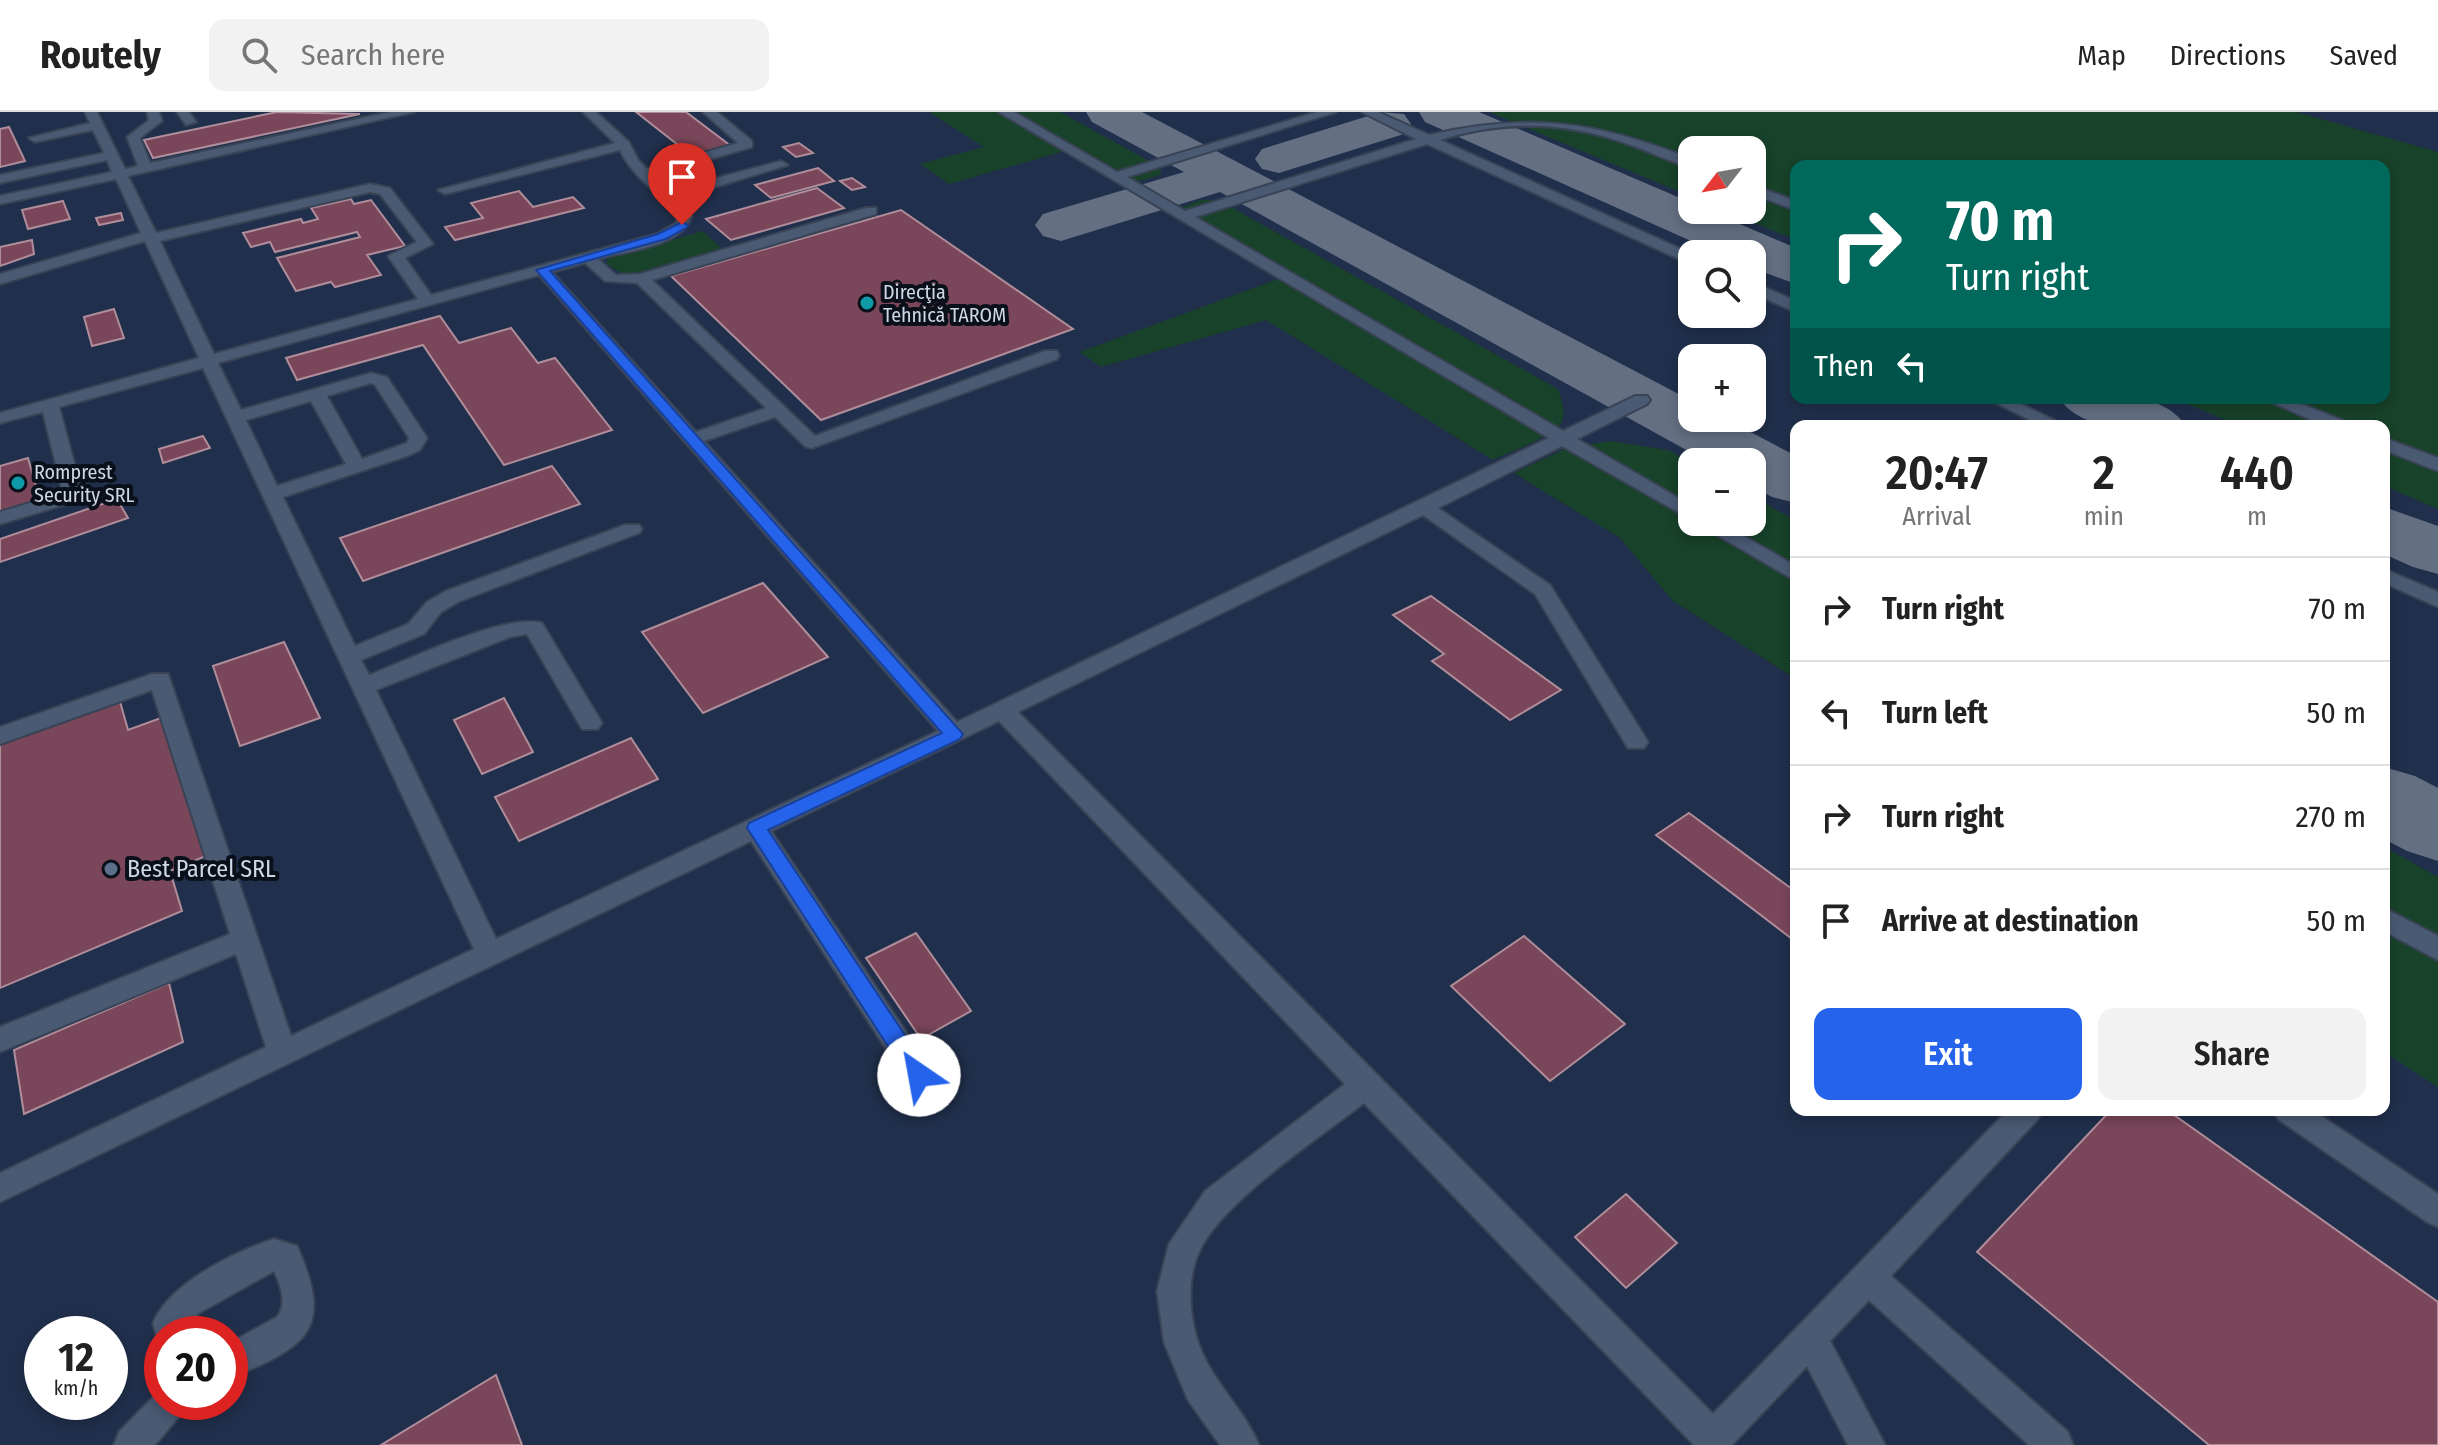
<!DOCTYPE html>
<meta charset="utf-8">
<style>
:root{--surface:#fff;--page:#f2f2f2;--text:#222;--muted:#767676;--line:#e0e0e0;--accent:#2563eb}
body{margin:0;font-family:"Fira Sans Condensed",sans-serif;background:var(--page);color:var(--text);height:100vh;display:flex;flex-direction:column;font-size:30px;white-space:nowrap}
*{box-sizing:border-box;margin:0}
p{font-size:26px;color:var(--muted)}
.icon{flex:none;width:44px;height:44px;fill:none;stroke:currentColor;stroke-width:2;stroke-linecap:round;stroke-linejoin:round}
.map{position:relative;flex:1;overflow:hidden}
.side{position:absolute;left:1790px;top:308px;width:600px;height:696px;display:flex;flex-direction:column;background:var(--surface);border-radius:16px;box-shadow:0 4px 12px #0003}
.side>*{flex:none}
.hud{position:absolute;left:1790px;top:48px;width:600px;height:244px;border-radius:16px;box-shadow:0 4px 12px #0003;background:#00695c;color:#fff;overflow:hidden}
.needle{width:52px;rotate:239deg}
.controls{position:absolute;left:1678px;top:24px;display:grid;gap:16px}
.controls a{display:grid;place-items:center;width:88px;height:88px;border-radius:16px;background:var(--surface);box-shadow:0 4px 12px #0003;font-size:40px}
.speed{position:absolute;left:24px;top:1204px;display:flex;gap:16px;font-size:40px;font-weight:700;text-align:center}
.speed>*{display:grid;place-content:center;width:104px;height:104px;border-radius:50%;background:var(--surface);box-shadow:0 4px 12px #0003;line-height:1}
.speed small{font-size:20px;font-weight:400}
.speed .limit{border:12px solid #d22;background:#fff;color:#111}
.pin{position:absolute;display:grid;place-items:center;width:68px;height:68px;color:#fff;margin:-82px -34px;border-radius:50% 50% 50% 0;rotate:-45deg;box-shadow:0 0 8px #0007}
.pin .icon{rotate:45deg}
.me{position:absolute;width:88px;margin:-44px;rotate:327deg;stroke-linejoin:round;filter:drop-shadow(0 0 6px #0008)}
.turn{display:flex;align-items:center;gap:28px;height:168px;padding:0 24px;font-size:36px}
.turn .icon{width:104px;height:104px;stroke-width:2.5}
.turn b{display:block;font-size:56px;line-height:68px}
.then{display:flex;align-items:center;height:76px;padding:0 24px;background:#0003;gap:16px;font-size:30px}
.eta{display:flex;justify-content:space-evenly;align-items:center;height:136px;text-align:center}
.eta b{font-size:48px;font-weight:600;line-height:56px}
.action{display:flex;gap:16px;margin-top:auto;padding:16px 24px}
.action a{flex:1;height:92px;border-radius:16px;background:var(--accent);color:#fff;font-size:32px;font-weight:600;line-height:92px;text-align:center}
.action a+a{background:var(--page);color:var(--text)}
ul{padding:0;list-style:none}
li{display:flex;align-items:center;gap:24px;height:104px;padding:0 24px;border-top:2px solid var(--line)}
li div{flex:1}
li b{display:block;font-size:30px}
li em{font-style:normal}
header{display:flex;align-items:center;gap:48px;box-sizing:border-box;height:112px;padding:0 40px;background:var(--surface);border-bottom:2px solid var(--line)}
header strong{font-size:38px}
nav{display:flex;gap:44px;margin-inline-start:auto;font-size:28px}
.search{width:560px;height:72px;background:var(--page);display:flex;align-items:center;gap:20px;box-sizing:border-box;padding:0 28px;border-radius:16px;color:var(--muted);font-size:30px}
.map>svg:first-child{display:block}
</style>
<header>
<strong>Routely</strong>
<div class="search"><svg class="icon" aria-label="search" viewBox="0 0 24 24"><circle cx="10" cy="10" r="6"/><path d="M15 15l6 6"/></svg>Search here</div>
<nav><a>Map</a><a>Directions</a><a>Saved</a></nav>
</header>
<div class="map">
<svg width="2438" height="1333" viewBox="0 0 2438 1333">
<rect width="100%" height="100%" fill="#1a273d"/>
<path fill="#202f4b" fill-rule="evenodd" d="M0,0H2438V1333H0ZM1692,38H1752V98H1692ZM1796,54H2384V286H1796ZM1692,142H1752V202H1692ZM1692,246H1752V306H1692ZM1796,314H2384V998H1796ZM1692,350H1752V410H1692ZM42,1222H110V1290H42ZM162,1222H230V1290H162Z"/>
<g fill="#184229">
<path d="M929,0H1060L1160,55L1161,62C1122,81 1097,59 1065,39L949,72L920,52L984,35Z"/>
<polygon points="1489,0 2296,0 2438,40 2438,397 2384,374 2384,314 2240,314 2173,286 2384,286 2384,54 1796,54 1796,128 1723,98 1752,98 1752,38 1692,38 1692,85"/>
<path d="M1200,88H1218L1558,277C1561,287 1566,299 1562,309C1555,325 1508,340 1493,348L1266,208L1101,255L1080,240L1278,167L1176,98Z"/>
<polygon points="703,119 722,137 631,162 621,161 607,152 607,147"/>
<polygon points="1610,329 1668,338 1692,351 1692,410 1752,410 1752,384 1796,409 1796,567 1673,489 1620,426 1514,361 1567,336"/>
<polygon points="2384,735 2438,765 2438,975 2384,940"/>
</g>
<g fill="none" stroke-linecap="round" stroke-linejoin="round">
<g fill="#646f82" fill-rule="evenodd">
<polygon points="1086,0 1142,0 1692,289 1692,306 1724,306 1796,344 1796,391 1772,385 1752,374 1752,350 1708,350 1220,80 1061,129 1043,124 1035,113 1043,102 1184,60 1092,10"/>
<polygon points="1381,0 1404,2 1411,12 1404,22 1279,61 1262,57 1255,47 1262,37"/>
<polygon points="1419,0 1479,0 1692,91 1692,98 1707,98 1796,136 1796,172 1752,156 1752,142 1720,142 1425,10"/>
<path d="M2059,286C2101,286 2159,275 2186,314C2144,314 2086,325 2059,286Z"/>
<polygon points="2384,395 2438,414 2438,462 2413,455 2384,442"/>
<polygon points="2384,655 2415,664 2438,676 2438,749 2407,739 2384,727"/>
</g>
</g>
<g fill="#7a465a" stroke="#b08d9a" stroke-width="2">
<polygon points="277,0 360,2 153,46 144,28"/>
<polygon points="636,0 686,0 731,34 692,44"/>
<polygon points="9,15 25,49 0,55 0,17"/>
<polygon points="799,31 813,41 796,45 783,35"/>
<polygon points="818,56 834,69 771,86 755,73"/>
<polygon points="852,66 865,75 852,78 840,69"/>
<polygon points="817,76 844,96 731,128 706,107"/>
<polygon points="519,79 533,95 573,85 584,96 455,128 445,115 483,106 471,91"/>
<polygon points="351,87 354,92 371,88 405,134 367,143 381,163 335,175 331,170 296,179 277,146 360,125 357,120 275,140 270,130 251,135 243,121 301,107 303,111 318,107 311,96"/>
<polygon points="63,89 70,107 28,117 22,98"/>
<polygon points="901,98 1073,217 821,308 671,164"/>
<polygon points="121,101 123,108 99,113 96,106"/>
<polygon points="32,128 34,142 0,154 0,135"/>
<polygon points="114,197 124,226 92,234 84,205"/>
<polygon points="440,204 459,231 511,216 538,251 555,246 612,318 504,353 423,233 297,268 286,246"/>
<polygon points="203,324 210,336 163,351 159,337"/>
<polygon points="28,346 40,388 0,400 0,354"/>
<polygon points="552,354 580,392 363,469 340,426"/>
<polygon points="117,387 128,406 0,450 0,427"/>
<polygon points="763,471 828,545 703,601 642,520"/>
<polygon points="1431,484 1561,578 1510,608 1432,549 1444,542 1393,503"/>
<polygon points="284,530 320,606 240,634 213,554"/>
<polygon points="119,586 128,618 169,603 213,741 170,759 182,799 0,876 0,628"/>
<polygon points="504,586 533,640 482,662 454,608"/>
<polygon points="631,626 658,667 519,729 495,685"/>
<polygon points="1689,701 1796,780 1796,830 1656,723"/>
<polygon points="916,821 971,899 921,927 866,846"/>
<polygon points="1524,824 1625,912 1550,969 1451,874"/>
<polygon points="169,871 183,930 24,1002 14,938"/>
<polygon points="2111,998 2167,998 2438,1190 2438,1333 2209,1333 1977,1140"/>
<polygon points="1626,1082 1677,1131 1626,1176 1575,1125"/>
<polygon points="496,1263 522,1333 381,1333"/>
</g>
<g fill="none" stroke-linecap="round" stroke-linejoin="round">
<defs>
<g id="minor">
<path d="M85,0H97L125,57L138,54L127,25L149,8L147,0H159L162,9L140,26L150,51L390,0H414L128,64L156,121L370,72L390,76L433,132L405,146L431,183L657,122L676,111L678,104C660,81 632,65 620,38L445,82L438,78L615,31L583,0H596L629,30L638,48L647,57L738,31L703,0H717L752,29V35L655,63L680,89L705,69L781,49L788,53L715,75L687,98L692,104C682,135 626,139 598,147L616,163L640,162L866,96H876V102L652,168L815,324L1045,239H1057L1059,243L1057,247L812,336L806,335L775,305L704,329L957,610L1549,326L999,0H1014L1117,60L1317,0H1336L1127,65L1185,99L1416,27L1362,0H1378L1429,23C1531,0 1595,9 1692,47V56C1670,50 1649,39 1628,32C1565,9 1503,8 1440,28L1692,142V153L1427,32L1195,105L1563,319L1635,284H1647L1650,288L1647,292L1577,327L1692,394V408L1562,334L1438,396L1550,473L1648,630L1644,636H1628L1535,482L1423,403L1018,600L1713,1302L2008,998H2043L2038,1007L1891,1164L2068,1320L2073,1333H2029L1869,1188L1830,1229L1885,1333H1848L1807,1254L1732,1333H1694L1364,991C1318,1027 1224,1088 1200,1138C1186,1165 1189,1205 1199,1233C1213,1271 1244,1297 1259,1333H1220L1188,1288L1164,1230L1157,1179L1169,1132L1205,1079L1345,972L999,609L771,719L929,954L934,963L929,972L919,976L909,972L751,729L0,1090V1061L266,935L236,842L0,940V915L230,822L152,578L0,632V615L152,562H168L291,924L474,837L203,256L59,295L83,384L80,388L0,412V400L63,381L43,300L0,311V301L199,246L145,129L0,172V162L141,121L116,67L0,92V84L112,60L107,48L0,71V63L104,41L93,18L35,30L29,26L90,11ZM370,80L380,82L417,130L388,144L418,187L214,242L160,129ZM585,151L605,169L637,171L766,296L696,320L552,160ZM539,163L938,619L496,827L376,578L510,525L527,522L582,617H598L602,611L542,511C504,501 408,548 369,563L361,548L424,522L441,500L460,489L639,421L642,417L639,413H625L446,479L427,490L408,512L355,534L283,385L407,344L420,338L427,326L387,265L371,261L241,298L218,251ZM371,271L375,273L409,326L407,331L362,347L327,284ZM311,289L346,352L277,374L246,308Z"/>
<polygon points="177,0 189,0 196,10 186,13"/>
<polygon points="1752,73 1796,89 1796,98 1752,82"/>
<polygon points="1752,170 1796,189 1796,200 1752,181"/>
<polygon points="1986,286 2009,286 2066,314 2042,314"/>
<polygon points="2262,286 2286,286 2347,310 2350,314 2325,314"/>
<polygon points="2384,326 2438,346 2438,359 2384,338"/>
<polygon points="1695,410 1719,410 1796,454 1796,469"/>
<polygon points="2384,457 2438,480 2438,495 2384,471"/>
<polygon points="2384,796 2438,824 2438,848 2384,819"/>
<polygon points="2273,998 2312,998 2438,1082 2438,1115 2427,1110 2278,1007"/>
<path d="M274,1127L297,1134C334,1218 308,1234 230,1266V1231L277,1205C288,1192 280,1172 274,1159L199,1201L187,1215L189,1222H162L160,1234L153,1211C170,1171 234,1140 274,1127Z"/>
<polygon points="162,1276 162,1290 186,1290 181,1302 155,1333 114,1333 119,1320"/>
</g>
</defs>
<use href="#minor" stroke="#394356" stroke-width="4"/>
<use href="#minor" fill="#4a5a73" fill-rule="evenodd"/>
</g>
<polygon fill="#2563eb" stroke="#184099" stroke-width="2" points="682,110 688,113 686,116 666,127 550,159 963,622 960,627 768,718 927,956 930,963 927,970 919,973 911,970 747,716 749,711 942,621 536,158 658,122"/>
<g fill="#0f9aa8" stroke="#0a101a" stroke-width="3">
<circle cx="867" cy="191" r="8"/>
<circle cx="18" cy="371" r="8"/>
</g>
<circle fill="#5c6f8a" stroke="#0a101a" stroke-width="3" cx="111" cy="757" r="8"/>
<g text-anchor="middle" stroke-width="8" stroke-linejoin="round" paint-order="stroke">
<g font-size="20" fill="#ced7e6" stroke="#0a101a" text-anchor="start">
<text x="883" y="187">Direcţia<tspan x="883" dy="23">Tehnică TAROM</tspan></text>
<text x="34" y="367">Romprest<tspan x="34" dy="23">Security SRL</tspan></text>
</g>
<g font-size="24" fill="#ced7e6" stroke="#0a101a" text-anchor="start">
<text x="127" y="765">Best Parcel SRL</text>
</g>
</g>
</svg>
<div class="controls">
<a><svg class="needle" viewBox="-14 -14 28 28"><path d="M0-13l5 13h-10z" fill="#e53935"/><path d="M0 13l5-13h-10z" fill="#767676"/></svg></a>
<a><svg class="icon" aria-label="search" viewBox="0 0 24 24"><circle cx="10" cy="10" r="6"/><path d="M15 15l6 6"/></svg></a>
<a>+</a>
<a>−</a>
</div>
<div class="speed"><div>12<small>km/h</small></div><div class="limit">20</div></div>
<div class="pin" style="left:682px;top:113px;background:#d93025"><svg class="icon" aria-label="arrive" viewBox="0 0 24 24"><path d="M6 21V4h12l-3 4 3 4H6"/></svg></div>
<svg class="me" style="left:919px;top:963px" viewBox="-20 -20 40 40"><circle r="19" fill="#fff"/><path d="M0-13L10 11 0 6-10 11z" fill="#2563eb"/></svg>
<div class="hud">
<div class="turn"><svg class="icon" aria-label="right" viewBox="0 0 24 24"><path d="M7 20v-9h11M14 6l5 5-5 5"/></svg><div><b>70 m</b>Turn right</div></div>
<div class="then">Then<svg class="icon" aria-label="left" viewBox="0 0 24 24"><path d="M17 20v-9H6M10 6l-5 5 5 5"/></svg></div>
</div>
<section class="side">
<div class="eta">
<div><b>20:47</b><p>Arrival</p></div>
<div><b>2</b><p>min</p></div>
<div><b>440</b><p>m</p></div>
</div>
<ul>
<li><svg class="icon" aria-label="right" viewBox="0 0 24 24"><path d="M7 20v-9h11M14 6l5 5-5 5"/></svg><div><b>Turn right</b></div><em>70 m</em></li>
<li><svg class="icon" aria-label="left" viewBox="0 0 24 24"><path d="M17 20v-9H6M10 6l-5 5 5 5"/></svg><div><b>Turn left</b></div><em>50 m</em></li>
<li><svg class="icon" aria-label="right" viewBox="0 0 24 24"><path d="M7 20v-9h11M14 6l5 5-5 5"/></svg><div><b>Turn right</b></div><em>270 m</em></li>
<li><svg class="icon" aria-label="arrive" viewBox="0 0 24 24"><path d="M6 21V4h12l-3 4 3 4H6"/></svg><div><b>Arrive at destination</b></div><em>50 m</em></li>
</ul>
<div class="action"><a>Exit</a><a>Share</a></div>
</section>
</div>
